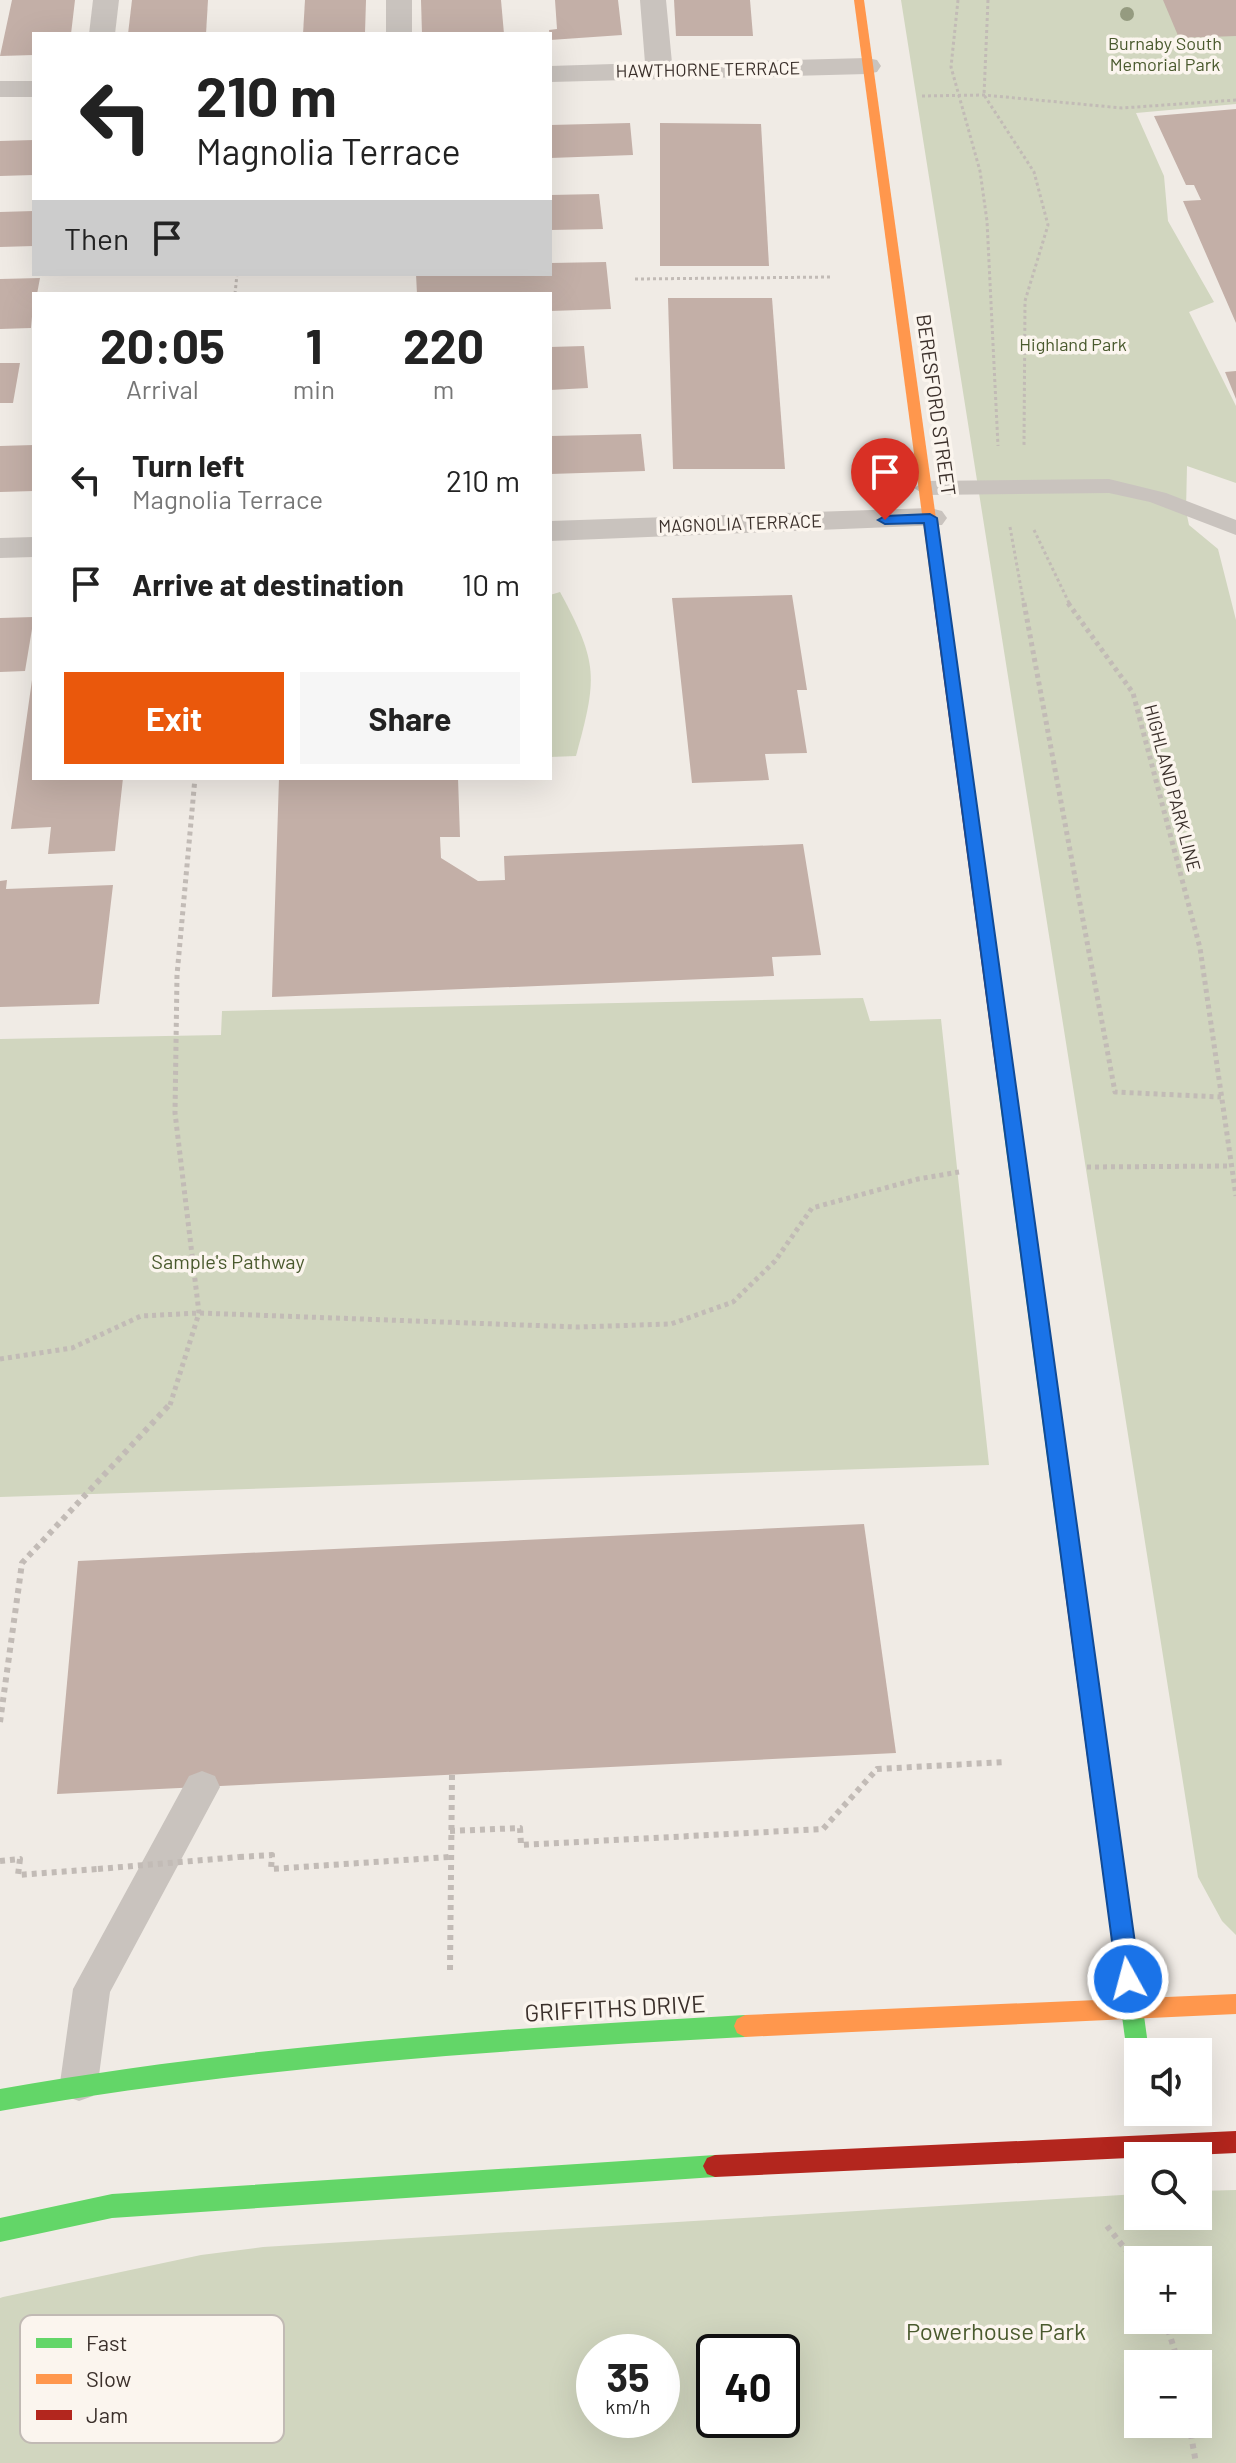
<!DOCTYPE html>
<meta charset="utf-8">
<style>
:root{--surface:#fff;--page:#f6f6f6;--text:#222;--muted:#767676;--accent:#ea580c}
body{margin:0;font-family:Barlow,sans-serif;background:var(--page);color:var(--text);height:100vh;display:flex;flex-direction:column;font-size:30px;white-space:nowrap}
*{box-sizing:border-box;margin:0}
p{font-size:26px;color:var(--muted)}
.icon{flex:none;width:44px;height:44px;fill:none;stroke:currentColor;stroke-width:2;stroke-linecap:round;stroke-linejoin:round}
.map{position:relative;flex:1;overflow:hidden}
.sheet{position:absolute;left:32px;top:292px;width:520px;height:488px;display:flex;flex-direction:column;background:var(--surface);border-radius:0px;box-shadow:0 8px 32px #0002}
.sheet>*{flex:none}
.top-card{position:absolute;left:32px;top:32px;width:520px;height:244px;border-radius:0px;box-shadow:0 8px 32px #0002;background:#fff;color:var(--text);overflow:hidden}
.buttons{position:absolute;left:1124px;top:2038px;display:grid;gap:16px}
.buttons a{display:grid;place-items:center;width:88px;height:88px;border-radius:0px;background:var(--surface);box-shadow:0 8px 32px #0002;font-size:40px}
.speed{position:absolute;left:576px;top:2334px;display:flex;gap:16px;font-size:40px;font-weight:700;text-align:center}
.speed>*{display:grid;place-content:center;width:104px;height:104px;border-radius:50%;background:var(--surface);box-shadow:0 8px 32px #0002;line-height:1}
.speed small{font-size:20px;font-weight:400}
.speed .limit{border:4px solid #111;border-radius:12px;background:#fff;color:#111}
.pin{position:absolute;display:grid;place-items:center;width:68px;height:68px;color:#fff;margin:-82px -34px;border-radius:50% 50% 50% 0;rotate:-45deg;box-shadow:0 0 8px #0007}
.pin .icon{rotate:45deg}
.me{position:absolute;width:88px;margin:-44px;rotate:353deg;stroke-linejoin:round;filter:drop-shadow(0 0 6px #0008)}
.turn{display:flex;align-items:center;gap:28px;height:168px;padding:0 32px;font-size:36px}
.turn .icon{width:104px;height:104px;stroke-width:2.5}
.turn b{display:block;font-size:56px;line-height:68px}
.then{display:flex;align-items:center;height:76px;padding:0 32px;background:#0003;gap:16px;font-size:30px}
.eta{display:flex;justify-content:space-evenly;align-items:center;height:136px;text-align:center}
.eta b{font-size:48px;font-weight:700;line-height:56px}
.button{display:flex;gap:16px;margin-top:auto;padding:16px 32px}
.button a{flex:1;height:92px;border-radius:0px;background:var(--accent);color:#fff;font-size:32px;font-weight:700;line-height:92px;text-align:center}
.button a+a{background:var(--page);color:var(--text)}
ul{padding:0;list-style:none}
li{display:flex;align-items:center;gap:24px;height:104px;padding:0 32px}
li div{flex:1}
li b{display:block;font-size:30px}
li em{font-style:normal}
.map>svg:first-child{display:block}
</style>
<div class="map">
<svg width="1236" height="2463" viewBox="0 0 1236 2463">
<rect width="100%" height="100%" fill="#f0ebe5"/>
<g fill="#d1d6bf" fill-rule="evenodd">
<polygon points="901,0 1236,0 1236,104 1136,113 1164,176 1168,221 1214,302 1189,312 1236,406 1236,483 1187,466 1186,511 1189,525 1218,549 1236,620 1236,1935 1222,1921 1198,1877"/>
<path d="M560,592C599,664 597,678 576,756L550,757V595Z"/>
<polygon points="863,998 870,1021 941,1019 989,1465 0,1497 0,1039 221,1035 222,1011"/>
<path d="M1236,2190V2463H0V2298L3,2297L201,2255L263,2247L1138,2194V2216H1198V2191ZM1198,2260V2320H1138V2260ZM594,2352H662V2420H594ZM782,2352V2420H714V2352ZM1198,2364V2424H1138V2364Z"/>
</g>
<g fill="#c3afa7">
<polygon points="12,0 75,0 71,34 34,34 34,55 0,56"/>
<polygon points="132,0 208,0 206,34 128,34"/>
<polygon points="305,0 366,0 365,33 303,34"/>
<polygon points="421,0 501,0 504,34 422,34"/>
<polygon points="555,0 618,0 622,35 550,40 549,30 557,29"/>
<polygon points="674,0 750,0 753,36 676,36"/>
<polygon points="1163,0 1236,0 1236,36 1179,38"/>
<polygon points="1236,109 1236,323 1183,201 1201,200 1194,185 1186,185 1154,116"/>
<polygon points="630,123 633,155 550,158 550,125"/>
<polygon points="660,123 761,124 769,266 660,266"/>
<polygon points="34,140 34,175 0,176 0,141"/>
<polygon points="599,194 603,229 550,230 550,195"/>
<polygon points="34,211 34,246 0,247 0,212"/>
<polygon points="606,262 611,309 550,311 550,294 417,294 416,274 550,274 550,263"/>
<polygon points="40,278 37,294 34,294 31,328 0,329 0,279"/>
<polygon points="668,298 772,298 785,469 673,469"/>
<polygon points="584,346 588,388 550,390 550,347"/>
<polygon points="0,363 20,363 13,403 0,403"/>
<polygon points="1236,371 1236,399 1225,372"/>
<polygon points="641,434 645,471 550,474 550,436"/>
<polygon points="34,445 34,491 0,492 0,446"/>
<polygon points="792,595 807,690 797,690 807,753 765,754 769,780 692,783 672,598"/>
<polygon points="34,617 25,671 0,672 0,618"/>
<polygon points="32,680 34,778 123,778 115,851 48,854 51,827 11,829"/>
<polygon points="279,778 458,778 460,837 440,837 441,858 478,881 505,880 504,856 803,844 821,955 772,957 774,976 272,997"/>
<polygon points="7,880 6,889 113,885 99,1004 0,1007 0,881"/>
<polygon points="864,1524 896,1753 57,1794 78,1561"/>
</g>
<g fill="none" stroke-linecap="round" stroke-linejoin="round">
<g stroke="#c2bbb6" stroke-width="3" stroke-dasharray="3 3" stroke-linecap="butt">
<polyline points="958,0 951,67 980,171 987,221 998,446"/>
<polyline points="988,0 984,95 1034,172 1048,225 1025,301 1024,445"/>
<polyline points="922,96 984,95 1122,108 1236,100"/>
<polyline points="635,279 833,277"/>
<polyline points="235,294 237,274"/>
<polyline points="1010,527 1024,605"/>
<polyline points="1034,530 1070,605"/>
</g>
<g stroke="#c2bbb6" stroke-width="5" stroke-dasharray="4 4" stroke-linecap="butt">
<polyline points="1024,603 1115,1092 1221,1097"/>
<polyline points="1068,603 1133,693 1200,948 1236,1196"/>
<polyline points="1087,1167 1231,1166"/>
<polyline points="0,1359 72,1348 141,1316 199,1313 577,1327 671,1324 733,1302 775,1261 812,1208 918,1179 959,1172"/>
<polyline points="170,1405 199,1313 175,1113 177,975 195,778"/>
</g>
<g stroke="#c2bbb6" stroke-width="6" stroke-dasharray="5 5" stroke-linecap="butt">
<polyline points="0,1722 22,1563 171,1403"/>
<polyline points="450,1831 520,1828 521,1845 823,1829 877,1769 1005,1762"/>
<polyline points="239,1857 272,1855 271,1869 449,1857"/>
<polyline points="0,1861 20,1859 18,1875 98,1869"/>
<polyline points="450,1970 452,1775"/>
<polyline points="1107,2226 1138,2265"/>
<polyline points="1165,2320 1179,2364"/>
<polyline points="1189,2424 1196,2463"/>
</g>
<g fill="#c9c3be" fill-rule="evenodd">
<polygon points="1109,479 1166,493 1236,520 1236,535 1150,502 1109,493 925,495 914,488 925,481"/>
<polygon points="202,1771 215,1776 220,1787 110,1992 98,2083 93,2096 79,2101 65,2096 60,2083 73,1989 189,1776"/>
</g>
<g fill="#c9c3be" fill-rule="evenodd">
<polygon points="93,0 119,0 115,34 89,34"/>
<rect x="386" y="0" width="26" height="34"/>
<polygon points="640,0 666,0 672,63 867,58 877,60 881,66 877,72 867,74 550,82 550,66 645,63"/>
<rect x="0" y="81" width="34" height="16"/>
<polygon points="930,508 942,511 947,518 942,525 550,541 550,521"/>
<polygon points="34,537 34,557 0,558 0,538"/>
</g>
<g fill="#63d668" fill-rule="evenodd">
<polygon points="1006,1074 1015,1080 1083,1577 1080,1583 1073,1585 1066,1583 1063,1577 997,1080"/>
<polygon points="1123,1933 1131,1936 1134,1943 1149,2052 1138,2052 1138,2064 1130,2061 1127,2053 1112,1943 1115,1936"/>
<path d="M745,2015L753,2019L756,2026L753,2033L745,2037C495,2050 247,2067 0,2111V2089C247,2045 495,2029 745,2015Z"/>
<polygon points="715,2155 723,2158 727,2166 723,2174 715,2177 112,2218 0,2242 0,2218 112,2194"/>
</g>
<g fill="#ff974d" fill-rule="evenodd">
<polygon points="854,0 864,0 948,605 941,609 934,605"/>
<polygon points="1236,1994 1236,2014 745,2037 737,2033 734,2026 737,2019 745,2015"/>
</g>
<g fill="#b3261e" fill-rule="evenodd">
<polygon points="941,601 948,605 1015,1080 1006,1086 997,1080 934,605"/>
<polygon points="1073,1569 1080,1571 1083,1577 1134,1943 1131,1950 1123,1953 1115,1950 1112,1943 1063,1577 1066,1571"/>
<polygon points="1236,2131 1236,2153 715,2177 707,2174 703,2166 707,2158 715,2155"/>
</g>
<polyline stroke="#c2bbb6" stroke-width="6" stroke-dasharray="5 5" stroke-linecap="butt" points="98,1869 239,1857"/>
</g>
<circle fill="#959b80" cx="1127" cy="14" r="7"/>
<polygon fill="#1a73e8" stroke="#114b97" stroke-width="2" points="930,514 937,518 1140,1979 1136,1987 1128,1990 1120,1987 1117,1979 924,523 885,524 878,520 885,516"/>
<g text-anchor="middle" stroke-width="7" stroke-linejoin="round" paint-order="stroke">
<g font-size="18" fill="#4a5a2e" stroke="#fbf5ee">
<text x="1165" y="50">Burnaby South<tspan x="1165" dy="21">Memorial Park</tspan></text>
<text x="1073" y="351">Highland Park</text>
</g>
<g font-size="18" fill="#3b302b" stroke="#fbf5ee">
<text transform="translate(708 70) rotate(-1)" y="6">HAWTHORNE TERRACE</text>
<text transform="translate(740 524) rotate(-2)" y="6">MAGNOLIA TERRACE</text>
<text transform="translate(1172 788) rotate(75)" y="6">HIGHLAND PARK LINE</text>
</g>
<g font-size="20" fill="#3b302b" stroke="#fbf5ee">
<text transform="translate(936 405) rotate(82)" y="7">BERESFORD STREET</text>
</g>
<g font-size="20" fill="#4a5a2e" stroke="#fbf5ee">
<text x="228" y="1269">Sample's Pathway</text>
</g>
<g font-size="24" fill="#3b302b" stroke="#fbf5ee">
<text transform="translate(615 2009) rotate(-3)" y="8">GRIFFITHS DRIVE</text>
</g>
<g font-size="24" fill="#4a5a2e" stroke="#fbf5ee">
<text x="996" y="2340">Powerhouse Park</text>
</g>
</g>
<rect x="20" y="2315" width="264" height="128" rx="12" fill="#fbf5ee" stroke="#c1bab4" stroke-width="2"/>
<rect x="36" y="2338" width="36" height="10" fill="#63d668"/>
<rect x="36" y="2374" width="36" height="10" fill="#ff974d"/>
<rect x="36" y="2410" width="36" height="10" fill="#b3261e"/>
<g font-size="22" fill="#3b302b">
<text x="86" y="2351">Fast</text>
<text x="86" y="2387">Slow</text>
<text x="86" y="2423">Jam</text>
</g>
</svg>
<div class="buttons">
<a><svg class="icon" aria-label="sound" viewBox="0 0 24 24"><path d="M4 9h4l5-4v14l-5-4H4zM17 9q2 3 0 6"/></svg></a>
<a><svg class="icon" aria-label="search" viewBox="0 0 24 24"><circle cx="10" cy="10" r="6"/><path d="M15 15l6 6"/></svg></a>
<a>+</a>
<a>−</a>
</div>
<div class="speed"><div>35<small>km/h</small></div><div class="limit">40</div></div>
<div class="pin" style="left:885px;top:520px;background:#d93025"><svg class="icon" aria-label="arrive" viewBox="0 0 24 24"><path d="M6 21V4h12l-3 4 3 4H6"/></svg></div>
<svg class="me" style="left:1128px;top:1979px" viewBox="-20 -20 40 40"><circle r="17" fill="#1a73e8" stroke="#fff" stroke-width="3"/><path d="M0-11L8 9 0 5-8 9z" fill="#fff"/></svg>
<div class="top-card">
<div class="turn"><svg class="icon" aria-label="left" viewBox="0 0 24 24"><path d="M17 20v-9H6M10 6l-5 5 5 5"/></svg><div><b>210 m</b>Magnolia Terrace</div></div>
<div class="then">Then<svg class="icon" aria-label="arrive" viewBox="0 0 24 24"><path d="M6 21V4h12l-3 4 3 4H6"/></svg></div>
</div>
<section class="sheet">
<div class="eta">
<div><b>20:05</b><p>Arrival</p></div>
<div><b>1</b><p>min</p></div>
<div><b>220</b><p>m</p></div>
</div>
<ul>
<li><svg class="icon" aria-label="left" viewBox="0 0 24 24"><path d="M17 20v-9H6M10 6l-5 5 5 5"/></svg><div><b>Turn left</b><p>Magnolia Terrace</p></div><em>210 m</em></li>
<li><svg class="icon" aria-label="arrive" viewBox="0 0 24 24"><path d="M6 21V4h12l-3 4 3 4H6"/></svg><div><b>Arrive at destination</b></div><em>10 m</em></li>
</ul>
<div class="button"><a>Exit</a><a>Share</a></div>
</section>
</div>
